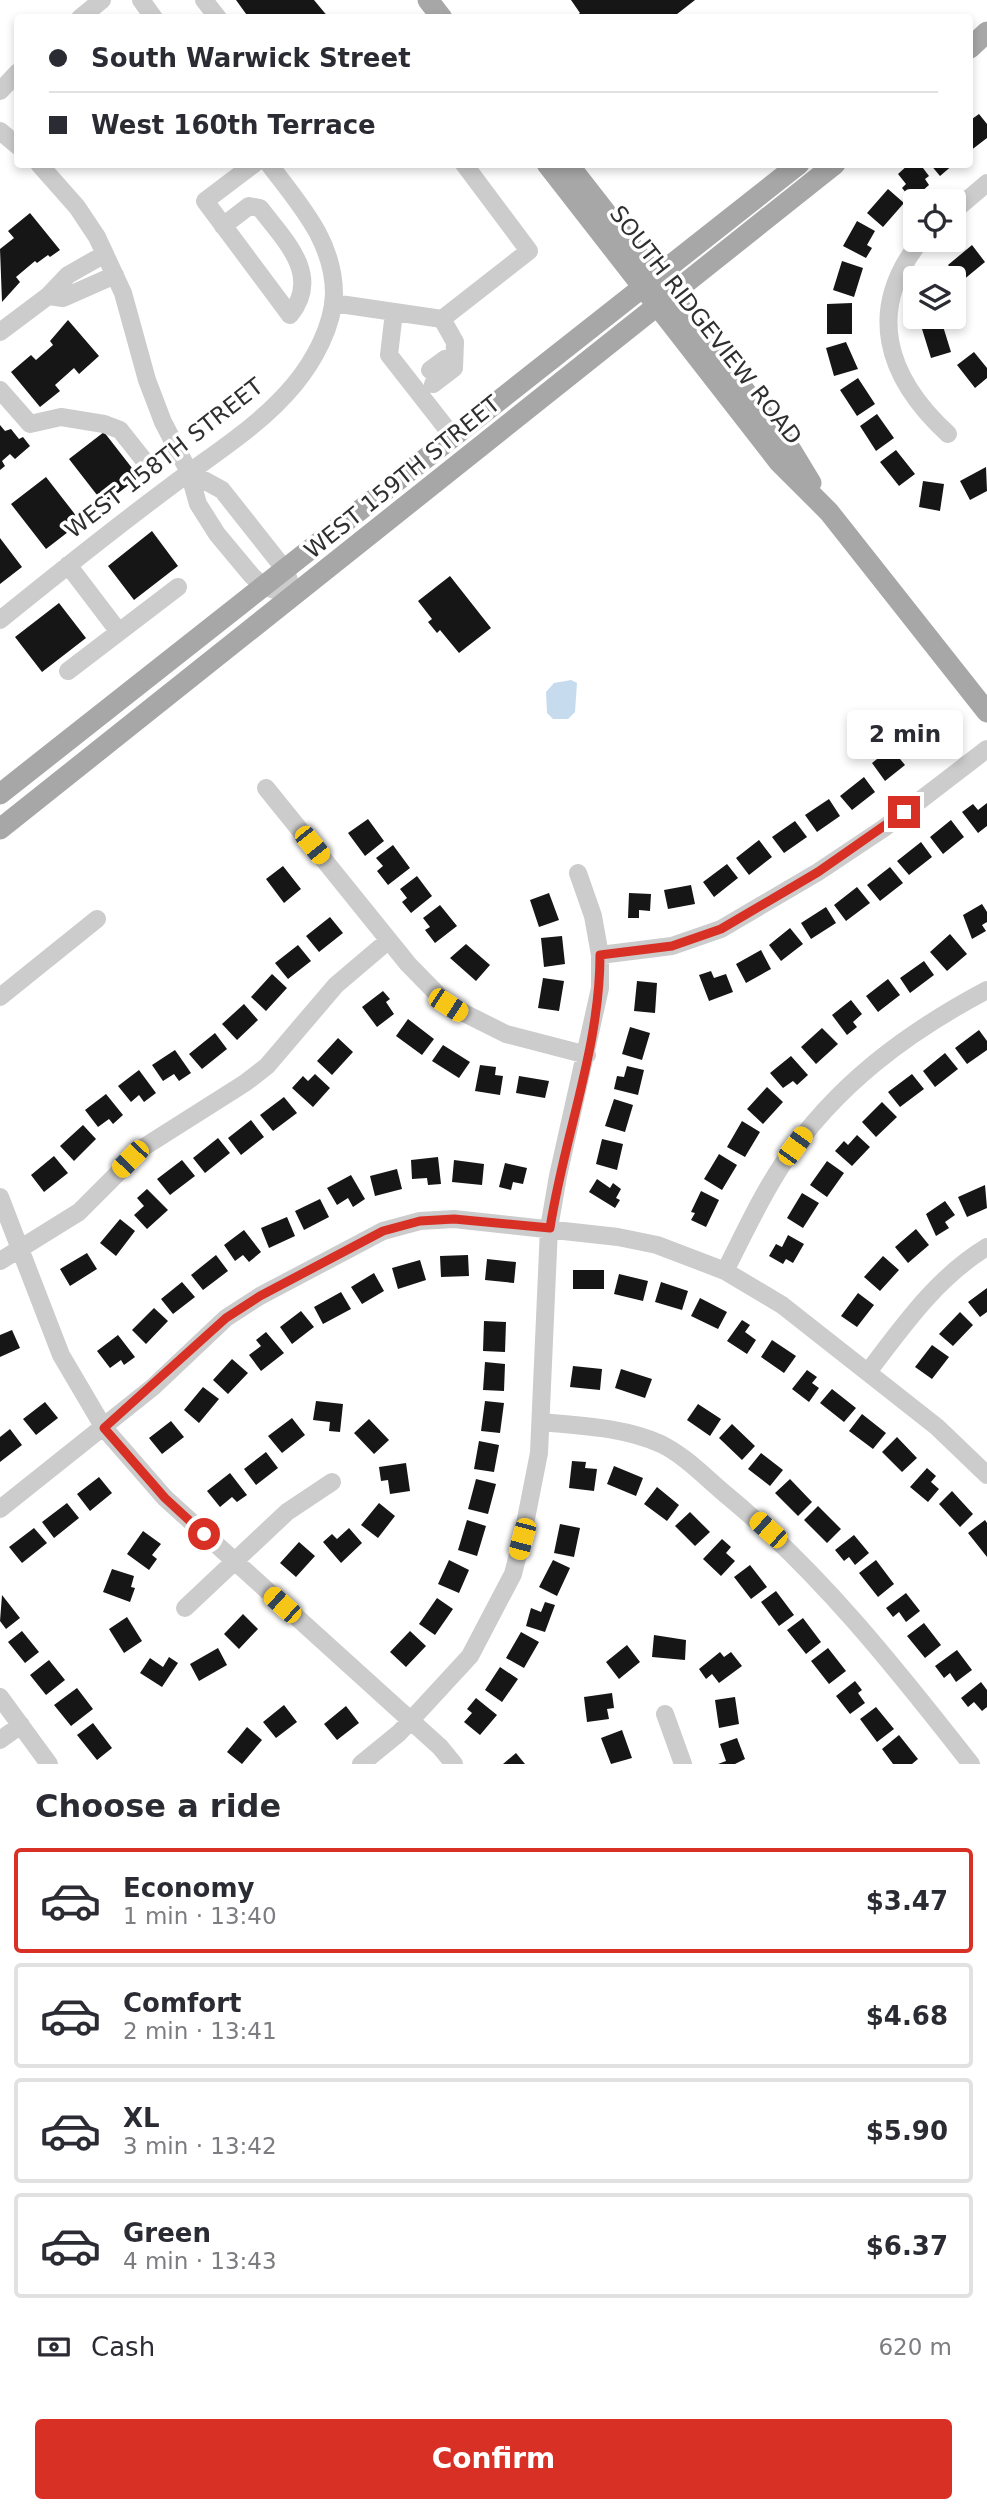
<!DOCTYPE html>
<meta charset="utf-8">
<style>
body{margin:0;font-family:"DejaVu Sans",sans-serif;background:#f7f7f7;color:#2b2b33;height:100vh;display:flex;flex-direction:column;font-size:26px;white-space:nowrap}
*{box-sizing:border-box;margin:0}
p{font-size:23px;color:#7c7c81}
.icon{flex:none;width:38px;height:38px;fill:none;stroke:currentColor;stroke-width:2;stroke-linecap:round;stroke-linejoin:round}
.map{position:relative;height:1764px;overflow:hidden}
.sheet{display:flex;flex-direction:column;background:#fff;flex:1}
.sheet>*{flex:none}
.banner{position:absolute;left:14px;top:14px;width:959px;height:154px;border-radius:7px;box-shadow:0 4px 10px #0003;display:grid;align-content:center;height:154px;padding:0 35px;background:#fff}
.buttons{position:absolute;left:903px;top:189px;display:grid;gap:14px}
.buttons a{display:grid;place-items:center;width:63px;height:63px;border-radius:7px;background:#fff;box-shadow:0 4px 10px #0003;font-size:35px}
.end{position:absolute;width:32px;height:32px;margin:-16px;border:9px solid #d93025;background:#fff;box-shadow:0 0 0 4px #fff}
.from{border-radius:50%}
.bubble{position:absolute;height:49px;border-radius:7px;background:#fff;box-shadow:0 4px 10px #0003;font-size:23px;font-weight:700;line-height:49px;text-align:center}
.car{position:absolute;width:21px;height:42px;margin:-21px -10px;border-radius:9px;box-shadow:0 0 5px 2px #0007;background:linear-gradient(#f5c518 24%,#345 0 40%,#f5c518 0 76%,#345 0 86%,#f5c518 0)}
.banner b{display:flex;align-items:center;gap:24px;height:66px;font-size:26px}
.banner b+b{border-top:2px solid #e1e1e2}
.banner i{width:18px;height:18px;background:#2b2b33}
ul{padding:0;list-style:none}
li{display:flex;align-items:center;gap:21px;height:105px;margin:0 14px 10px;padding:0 21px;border:4px solid #e1e1e2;border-radius:7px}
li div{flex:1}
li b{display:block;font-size:26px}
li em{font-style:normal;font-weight:700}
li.selected{border-color:#d93025}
li>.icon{width:63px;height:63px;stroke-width:1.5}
h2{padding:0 35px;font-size:32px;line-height:84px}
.pay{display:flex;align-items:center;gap:18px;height:77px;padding:0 35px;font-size:26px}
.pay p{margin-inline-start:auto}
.button{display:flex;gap:14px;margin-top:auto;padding:14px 35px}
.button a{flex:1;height:80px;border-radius:7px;background:#d93025;color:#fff;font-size:28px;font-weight:700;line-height:80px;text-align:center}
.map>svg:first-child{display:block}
.water{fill:#c7dbef}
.building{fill:#161616}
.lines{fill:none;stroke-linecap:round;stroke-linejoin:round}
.minor{stroke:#ccc;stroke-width:18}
.major{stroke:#a7a7a7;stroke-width:21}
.route{stroke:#d93025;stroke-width:9}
.labels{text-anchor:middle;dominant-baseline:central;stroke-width:7;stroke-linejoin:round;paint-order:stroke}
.street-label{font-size:23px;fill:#2f2f2f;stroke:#fff}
</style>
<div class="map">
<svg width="987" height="1764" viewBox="0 0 987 1764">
<rect width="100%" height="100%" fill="#fff"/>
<path class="water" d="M571,680l6,3 -2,29 -7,7h-15l-6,-6 -1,-21 8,-9z"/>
<path class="building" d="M236,0h78l15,18h-80z
M571,0h124l-23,18h-98l6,-5z
M979,114l8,10v14l-17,13v-35l2,3z
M909,164h11l9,12 -4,3 4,6 -17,15 -10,-12 4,-4 -8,-10z
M930,164h24l-14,12z
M888,189l16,14 -21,24 -16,-14z
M30,213l30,37 -10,7 -2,-2 -11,8 -2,-2 -19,16 4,5 -18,20 -2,-53 14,-11 -6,-7z
M857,221l18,10 -8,14 5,3 -6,10 -23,-12z
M972,245l13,17 -23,19 -14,-16z
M842,261l21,7 -9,29 -21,-7z
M954,287l8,3 -8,16z
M852,303v31h-25v-30z
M68,320l31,36 -20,18 -5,-6 -19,17 5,6 -20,16 -29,-35 20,-17 5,5 17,-15 -3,-4z
M942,323l9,29 -20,6 -9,-29z
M846,342l12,27 -24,7 -8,-28z
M974,352l13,16v10l-12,10 -18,-23z
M858,378l17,26 -18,12 -17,-26z
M877,414l17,24 -18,13 -16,-25z
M0,425l5,6 6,-2 8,10 4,-2 7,9 -15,13 -5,-5 -8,7 3,5 -5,4z
M104,432l35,45 -35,27 -35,-45z
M896,450l19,24 -16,12 -19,-24z
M986,467l1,24 -17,9 -10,-19z
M46,477l35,45 -35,27 -35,-45z
M923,481l21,3 -4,27 -21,-4z
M152,531l26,35 -44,34 -26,-34z
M0,538l22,29 -22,17z
M450,576l41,52 -32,25 -19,-23 -3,3 -9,-11 4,-3 -14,-18z
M59,603l27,35 -44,34 -27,-35z
M930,718l15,19 -22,17 -15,-19z
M891,748l14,17 -20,16 -13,-18z
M864,777l11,15 -23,18 -12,-14z
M829,799l11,17 -23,16 -12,-17z
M987,803v23l-9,7 -16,-21 11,-8 5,6z
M368,819l16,22 -19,15 -17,-23z
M951,820l13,17 -21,17 -13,-17z
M795,821l12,16 -23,16 -12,-16z
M759,840l13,17 -23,18 -13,-17z
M921,842l11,15 -23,18 -12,-14z
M393,845l17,23 -22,17 -11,-14 6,-5 -7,-8z
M727,864l11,14 -24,19 -11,-15z
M283,866l18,23 -17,14 -18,-24z
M890,867l13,16 -23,18 -13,-16z
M417,876l15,20 -21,17 -9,-11 5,-4 -7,-9z
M691,885l4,19 -27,5 -4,-19z
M857,887l13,16 -24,18 -12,-16z
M549,893l10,27 -20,7 -9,-27z
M629,893l22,1 -1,17 -11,-1v8h-11z
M982,904l5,8v10l-5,3 4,6 -14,8 -9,-24z
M440,905l17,21 -22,17 -10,-13 5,-3 -7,-9z
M826,907l10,16 -25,16 -10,-16z
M330,917l13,16 -24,19 -13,-16z
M790,928l13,16 -22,17 -12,-16z
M950,934l17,20 -20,17 -17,-19z
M562,936l3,28 -21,3 -3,-29z
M466,944l24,21 -14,16 -26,-23z
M298,945l13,16 -23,18 -13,-16z
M761,950l10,19 -25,14 -10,-19z
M924,961l10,14 -24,18 -10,-15z
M711,971l3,7 12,-4 7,18 -24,9 -10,-26z
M272,974l15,14 -21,23 -15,-14z
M543,978l21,3 -5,30 -21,-3z
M888,979l12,16 -22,17 -12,-16z
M637,981l20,2 -2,30 -21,-2z
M383,991l7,8 -4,3 8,12 -17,13 -15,-20z
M851,1000l11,14 -9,8 4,5 -10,8 -15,-20z
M244,1004l14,16 -21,20 -15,-16z
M408,1019l26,20 -12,16 -26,-19z
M630,1027l20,6 -8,27 -20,-6z
M822,1028l16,16 -22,20 -15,-17z
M979,1030l8,11v9l-20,14 -12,-16z
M215,1033l12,16 -25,20 -13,-15z
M338,1038l15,14 -21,23 -15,-14z
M443,1045l27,17 -11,16 -27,-17z
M175,1050l16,23 -12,8 -5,-7 -11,7 -11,-16z
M945,1053l13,16 -23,18 -12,-16z
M791,1056l17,19 -11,10 -4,-4 -10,7 -13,-15z
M480,1065l16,2 -1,8 8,1 -3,19 -25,-4z
M627,1066l17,4 -6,25 -24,-6 3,-13 7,1z
M139,1070l17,23 -12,9 -5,-7 -8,7 -13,-16z
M315,1074l15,14 -17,19 -21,-19 11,-12 5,5z
M912,1074l12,15 -24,18 -12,-15z
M519,1076l30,5 -4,17 -29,-5z
M767,1087l16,15 -20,22 -16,-15z
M106,1094l17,21 -10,9 -4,-5 -11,8 -13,-17z
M284,1097l13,16 -24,18 -13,-16z
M614,1099l19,6 -8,27 -20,-6z
M882,1102l15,15 -21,20 -14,-15z
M251,1120l13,17 -23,18 -13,-17z
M742,1121l18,11 -15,25 -18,-10z
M83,1125l13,14 -22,22 -14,-15z
M857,1135l13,12 -18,19 -17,-15 9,-10 4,4z
M218,1138l12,15 -25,20 -12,-15z
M602,1139l21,5 -6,26 -21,-6z
M719,1154l18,11 -15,25 -18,-11z
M54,1156l14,17 -24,19 -13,-17z
M438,1157l3,27 -13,1 -1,-7 -15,1 -1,-19z
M182,1160l13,16 -25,19 -13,-16z
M454,1160l30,4 -2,21 -30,-3z
M827,1161l17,12 -17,24 -17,-12z
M505,1163l22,5 -4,16 -10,-2 -2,8 -12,-3z
M397,1169l5,20 -27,7 -5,-20z
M351,1175l14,24 -12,8 -5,-9 -11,7 -10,-17z
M597,1179l13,9 3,-5 8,6 -5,9 4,2 -5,8 -26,-16z
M985,1185l2,23 -20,9 -9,-20z
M147,1189l21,21 -21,19 -13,-14 10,-9 -7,-8z
M701,1191l18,9 -13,27 -15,-7 4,-7 -4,-1z
M802,1193l17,10 -16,25 -16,-10z
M320,1199l9,18 -25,13 -9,-19z
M945,1201l10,14 -10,7 4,6 -13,8 -10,-22z
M287,1217l8,19 -26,12 -8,-20z
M120,1219l15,12 -19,25 -16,-13z
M916,1229l13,16 -21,18 -13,-16z
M244,1230l17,22 -12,10 -6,-7 -8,6 -11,-16z
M788,1235l16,9 -11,19 -7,-4 -3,5 -14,-8 7,-12 6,3z
M87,1253l10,16 -27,17 -10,-17z
M216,1255l12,16 -25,19 -12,-15z
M468,1255l1,21 -28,1 -1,-21z
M883,1256l16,14 -19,21 -16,-14z
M487,1259l29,3 -2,21 -29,-3z
M420,1260l6,20 -28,9 -6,-21z
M573,1270h31v19h-31z
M374,1273l10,18 -22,13 -11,-17z
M619,1274l29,7 -5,20 -29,-7z
M182,1282l13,15 -22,17 -12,-15z
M661,1282l27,9 -6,19 -27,-8z
M987,1288v24l-7,5 -12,-15z
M341,1292l10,17 -28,15 -9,-17z
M858,1293l16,12 -17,22 -16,-11z
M700,1298l27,14 -9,17 -27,-13z
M154,1308l14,13 -22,23 -14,-14z
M301,1311l13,16 -22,17 -12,-17z
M960,1312l13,13 -20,21 -14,-12z
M742,1320l8,5 -5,7 11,8 -9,14 -20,-13z
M484,1321l22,1 -1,30 -22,-1z
M12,1330l8,18 -20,9v-22z
M266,1332l18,21 -23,18 -12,-16 12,-9 -5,-6z
M118,1335l17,22 -11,8 -3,-5 -11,8 -13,-17z
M772,1340l24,16 -12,17 -23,-16z
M932,1345l17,12 -17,22 -17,-12z
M232,1359l16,14 -20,21 -15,-14z
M485,1362l20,2 -1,27 -21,-1z
M573,1366l29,3 -2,21 -30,-3z
M621,1369l31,10 -7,19 -30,-10z
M807,1370l10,7 -5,6 7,5 -10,14 -17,-13z
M203,1387l16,12 -20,24 -15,-13z
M832,1389l24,19 -12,14 -24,-19z
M316,1401l27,3 -3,28 -11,-1 1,-9 -17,-2z
M485,1401l19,2 -4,30 -19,-2z
M45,1402l13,16 -22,17 -13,-16z
M698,1404l23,15 -11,17 -23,-16z
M862,1414l24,19 -13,16 -24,-18z
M292,1418l13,17 -23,18 -14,-17z
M369,1419l20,21 -15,14 -20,-21z
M171,1421l13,16 -22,17 -13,-16z
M732,1424l23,22 -13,14 -23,-22z
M10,1429l12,16 -22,17v-25z
M897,1437l20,21 -15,14 -20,-20z
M479,1441l20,4 -5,27 -20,-3z
M266,1452l12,16 -22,17 -12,-16z
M761,1453l22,17 -13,16 -22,-17z
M572,1461l14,1 -1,6 12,1 -3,22 -25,-3z
M406,1463l4,28 -20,3 -2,-14 -7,1 -2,-14z
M614,1466l29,12 -7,18 -29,-12z
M927,1468l9,8 -5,6 8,7 -11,13 -18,-15z
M230,1473l17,22 -10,7 -5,-5 -12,10 -13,-16z
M99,1477l13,16 -22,18 -13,-17z
M476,1479l20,5 -8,30 -20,-5z
M790,1479l22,23 -14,14 -23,-23z
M657,1487l22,18 -12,16 -23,-17z
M952,1491l21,23 -13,13 -21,-23z
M67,1503l12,15 -25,20 -12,-16z
M379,1503l16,13 -17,22 -17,-13z
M818,1506l23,23 -14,14 -23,-23z
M690,1512l20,20 -15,14 -20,-20z
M467,1520l19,6 -9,30 -19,-6z
M985,1520l2,3v34l-19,-24z
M560,1524l20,4 -6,29 -20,-4z
M34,1528l13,15 -25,20 -13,-16z
M349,1528l13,15 -21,20 -18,-21 9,-8 5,5z
M143,1531l18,13 -9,11 5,4 -8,11 -22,-16z
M854,1535l15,18 -14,12 -6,-8 -5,4 -9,-11z
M722,1539l9,8 -5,6 9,8 -14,15 -18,-17z
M299,1542l16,14 -19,21 -16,-14z
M449,1560l20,10 -10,23 -21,-9z
M553,1560l17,8 -13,28 -18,-9z
M876,1560l18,24 -16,13 -19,-24z
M750,1565l17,22 -16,12 -17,-22z
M112,1569l22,7 -3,11 4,1 -5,14 -27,-10z
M776,1591l18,24 -15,11 -18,-24z
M906,1593l14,18 -14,11 -7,-10 -6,5 -7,-9z
M2,1595l18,23 -14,11 -6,-8z
M437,1598l16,11 -18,26 -16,-11z
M545,1602l10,3 -10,27 -19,-6 5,-18 10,4z
M243,1614l15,15 -19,20 -15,-15z
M127,1617l15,24 -18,12 -15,-24z
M803,1618l18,24 -15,12 -19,-24z
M924,1623l17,22 -16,13 -18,-22z
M22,1631l17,21 -14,11 -17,-21z
M410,1631l16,15 -20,21 -16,-15z
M521,1632l18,10 -15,26 -18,-10z
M654,1635l32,5 -1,20 -33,-3z
M627,1645l13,17 -21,17 -13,-17z
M218,1648l9,17 -28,16 -9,-17z
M828,1648l18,23 -17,13 -18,-23z
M957,1650l15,20 -16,12 -6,-9 -6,5 -9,-12z
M720,1652l4,5 7,-5 11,14 -23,17 -7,-9 -6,5 -7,-10z
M169,1657l9,6 -16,24 -22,-14 10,-15 13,9z
M49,1660l16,20 -19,15 -16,-20z
M500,1667l18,12 -16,23 -17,-12z
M855,1681l7,9 -4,3 7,10 -15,11 -14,-18z
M981,1682l6,8v17l-5,4 -8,-9 -6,5 -7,-9z
M77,1688l16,21 -22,17 -17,-21z
M612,1693l2,15 -7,1 2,10 -22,3 -3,-25z
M735,1697l4,27 -20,4 -4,-28z
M476,1698l21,17 -17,20 -16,-13 8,-9 -5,-4z
M284,1705l13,17 -21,16 -13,-16z
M346,1706l13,17 -22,17 -13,-16z
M876,1707l18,22 -17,13 -17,-23z
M93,1723l19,25 -15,12 -20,-25z
M247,1727l15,13 -20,24 -15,-12z
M622,1730l10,28 -21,6 -10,-26z
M899,1735l19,24 -6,5h-19l-11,-15z
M737,1738l8,21 -10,5h-17l8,-3 -6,-17z
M516,1753l9,11h-22z"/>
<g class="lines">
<path class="minor" d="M141,0l13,18
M204,0l14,18
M80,18l22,-18
M0,91l18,-19
M0,131l18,15
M39,164l38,43 20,30 26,56 24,87 16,42 26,50 9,32 19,30 35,42 13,11 29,9
M954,211l33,-28
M223,226l26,-20 11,2c25,33 62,67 30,107l-85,-114 49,-37
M921,240c-56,70 -35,137 27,194
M48,296l15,2 52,-23
M333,303l109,16 87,-68 -65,-87
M394,312l-5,43 65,83
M0,332l48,-36 20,-21 37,-21
M430,370l15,-11 8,-1
M433,384l21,-16 1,-26 -13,-23
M0,390l30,34 31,-7 43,7 16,6 23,29
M189,472l33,18 64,81 8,25
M68,565l51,67
M0,620c57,-46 113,-91 171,-134 42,-32 89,-60 123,-101 20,-24 39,-59 40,-91 0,-53 -35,-90 -65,-130
M68,671l110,-84
M266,788l142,176 40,41 58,29 81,21
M600,955l72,-9 49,-17 97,-57 66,-44 103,-79
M0,997l97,-78
M0,1197l61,158 43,73 61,70 275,249 14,17
M0,1261l79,-49 65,-65 101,-64 22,-17 69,-81 53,-45
M725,1271c19,-37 36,-75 59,-109 52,-77 122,-129 203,-172
M868,1372c35,-46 68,-94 119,-125
M541,1422c40,4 82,5 120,22 23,11 44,33 63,49 95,78 171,174 247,271
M0,1509l153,-122 73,-69 34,-22 123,-65 37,-10 34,-2 164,18 39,8 68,26 57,34 155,122 50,48
M185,1608l102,-96 45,-30
M0,1697l49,67
M665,1714l18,50
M0,1740l21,-15
M361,1764l38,-31 71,-77 43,-82 9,-35 17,-86 10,-225 9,-52 42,-188v-33l-7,-39 -15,-43"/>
<path class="major" d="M428,0l14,18
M970,48l17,-16
M547,164l232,298 50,50 158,200
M568,164l223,286 20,33
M0,794l799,-630
M0,829l835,-665"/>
</g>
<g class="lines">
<path class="route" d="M204,1534l-39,-36 -61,-70 122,-110 34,-22 123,-65 37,-10 34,-2 96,9c14,-91 50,-181 50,-273l72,-9 49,-17 97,-57 86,-60"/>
</g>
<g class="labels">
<g class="street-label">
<text transform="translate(706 325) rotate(52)">SOUTH RIDGEVIEW ROAD</text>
<text transform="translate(164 458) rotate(-38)">WEST 158TH STREET</text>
<text transform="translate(402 477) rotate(-39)">WEST 159TH STREET</text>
</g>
</g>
</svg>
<div class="buttons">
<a><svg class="icon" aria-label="locate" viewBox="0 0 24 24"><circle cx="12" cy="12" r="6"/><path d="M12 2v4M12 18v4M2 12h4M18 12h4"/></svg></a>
<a><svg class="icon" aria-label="layers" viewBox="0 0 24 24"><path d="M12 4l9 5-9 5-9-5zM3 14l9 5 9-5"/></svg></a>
</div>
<i class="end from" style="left:204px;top:1534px"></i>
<i class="end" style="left:904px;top:812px"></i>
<div class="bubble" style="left:847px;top:710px;width:116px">2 min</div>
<i class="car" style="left:312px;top:845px;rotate:141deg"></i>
<i class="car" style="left:448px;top:1005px;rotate:123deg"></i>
<i class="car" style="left:795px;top:1146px;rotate:36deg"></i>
<i class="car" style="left:130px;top:1159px;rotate:224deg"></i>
<i class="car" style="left:768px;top:1530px;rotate:312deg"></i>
<i class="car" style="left:522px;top:1539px;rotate:195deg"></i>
<i class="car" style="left:282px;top:1605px;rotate:312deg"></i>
<div class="banner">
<b><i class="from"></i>South Warwick Street</b>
<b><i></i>West 160th Terrace</b>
</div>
</div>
<section class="sheet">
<h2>Choose a ride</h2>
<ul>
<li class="selected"><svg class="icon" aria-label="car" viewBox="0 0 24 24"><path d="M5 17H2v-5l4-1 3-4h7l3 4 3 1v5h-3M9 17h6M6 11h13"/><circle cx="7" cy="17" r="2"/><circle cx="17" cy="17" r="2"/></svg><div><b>Economy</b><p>1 min · 13:40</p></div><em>$3.47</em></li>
<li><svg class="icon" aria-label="car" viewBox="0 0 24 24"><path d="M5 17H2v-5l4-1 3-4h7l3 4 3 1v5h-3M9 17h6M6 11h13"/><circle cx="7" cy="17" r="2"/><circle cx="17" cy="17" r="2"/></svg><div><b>Comfort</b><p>2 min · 13:41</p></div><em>$4.68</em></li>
<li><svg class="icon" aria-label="car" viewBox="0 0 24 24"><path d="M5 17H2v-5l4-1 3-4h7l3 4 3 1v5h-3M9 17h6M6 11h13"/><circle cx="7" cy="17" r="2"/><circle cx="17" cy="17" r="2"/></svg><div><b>XL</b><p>3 min · 13:42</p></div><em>$5.90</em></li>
<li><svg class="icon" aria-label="car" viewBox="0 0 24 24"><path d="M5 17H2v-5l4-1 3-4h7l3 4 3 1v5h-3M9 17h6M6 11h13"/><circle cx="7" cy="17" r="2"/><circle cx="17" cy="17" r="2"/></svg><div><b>Green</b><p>4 min · 13:43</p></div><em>$6.37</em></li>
</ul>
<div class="pay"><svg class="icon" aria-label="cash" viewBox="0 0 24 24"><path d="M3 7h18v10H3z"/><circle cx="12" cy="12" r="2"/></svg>Cash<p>620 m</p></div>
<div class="button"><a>Confirm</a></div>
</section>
